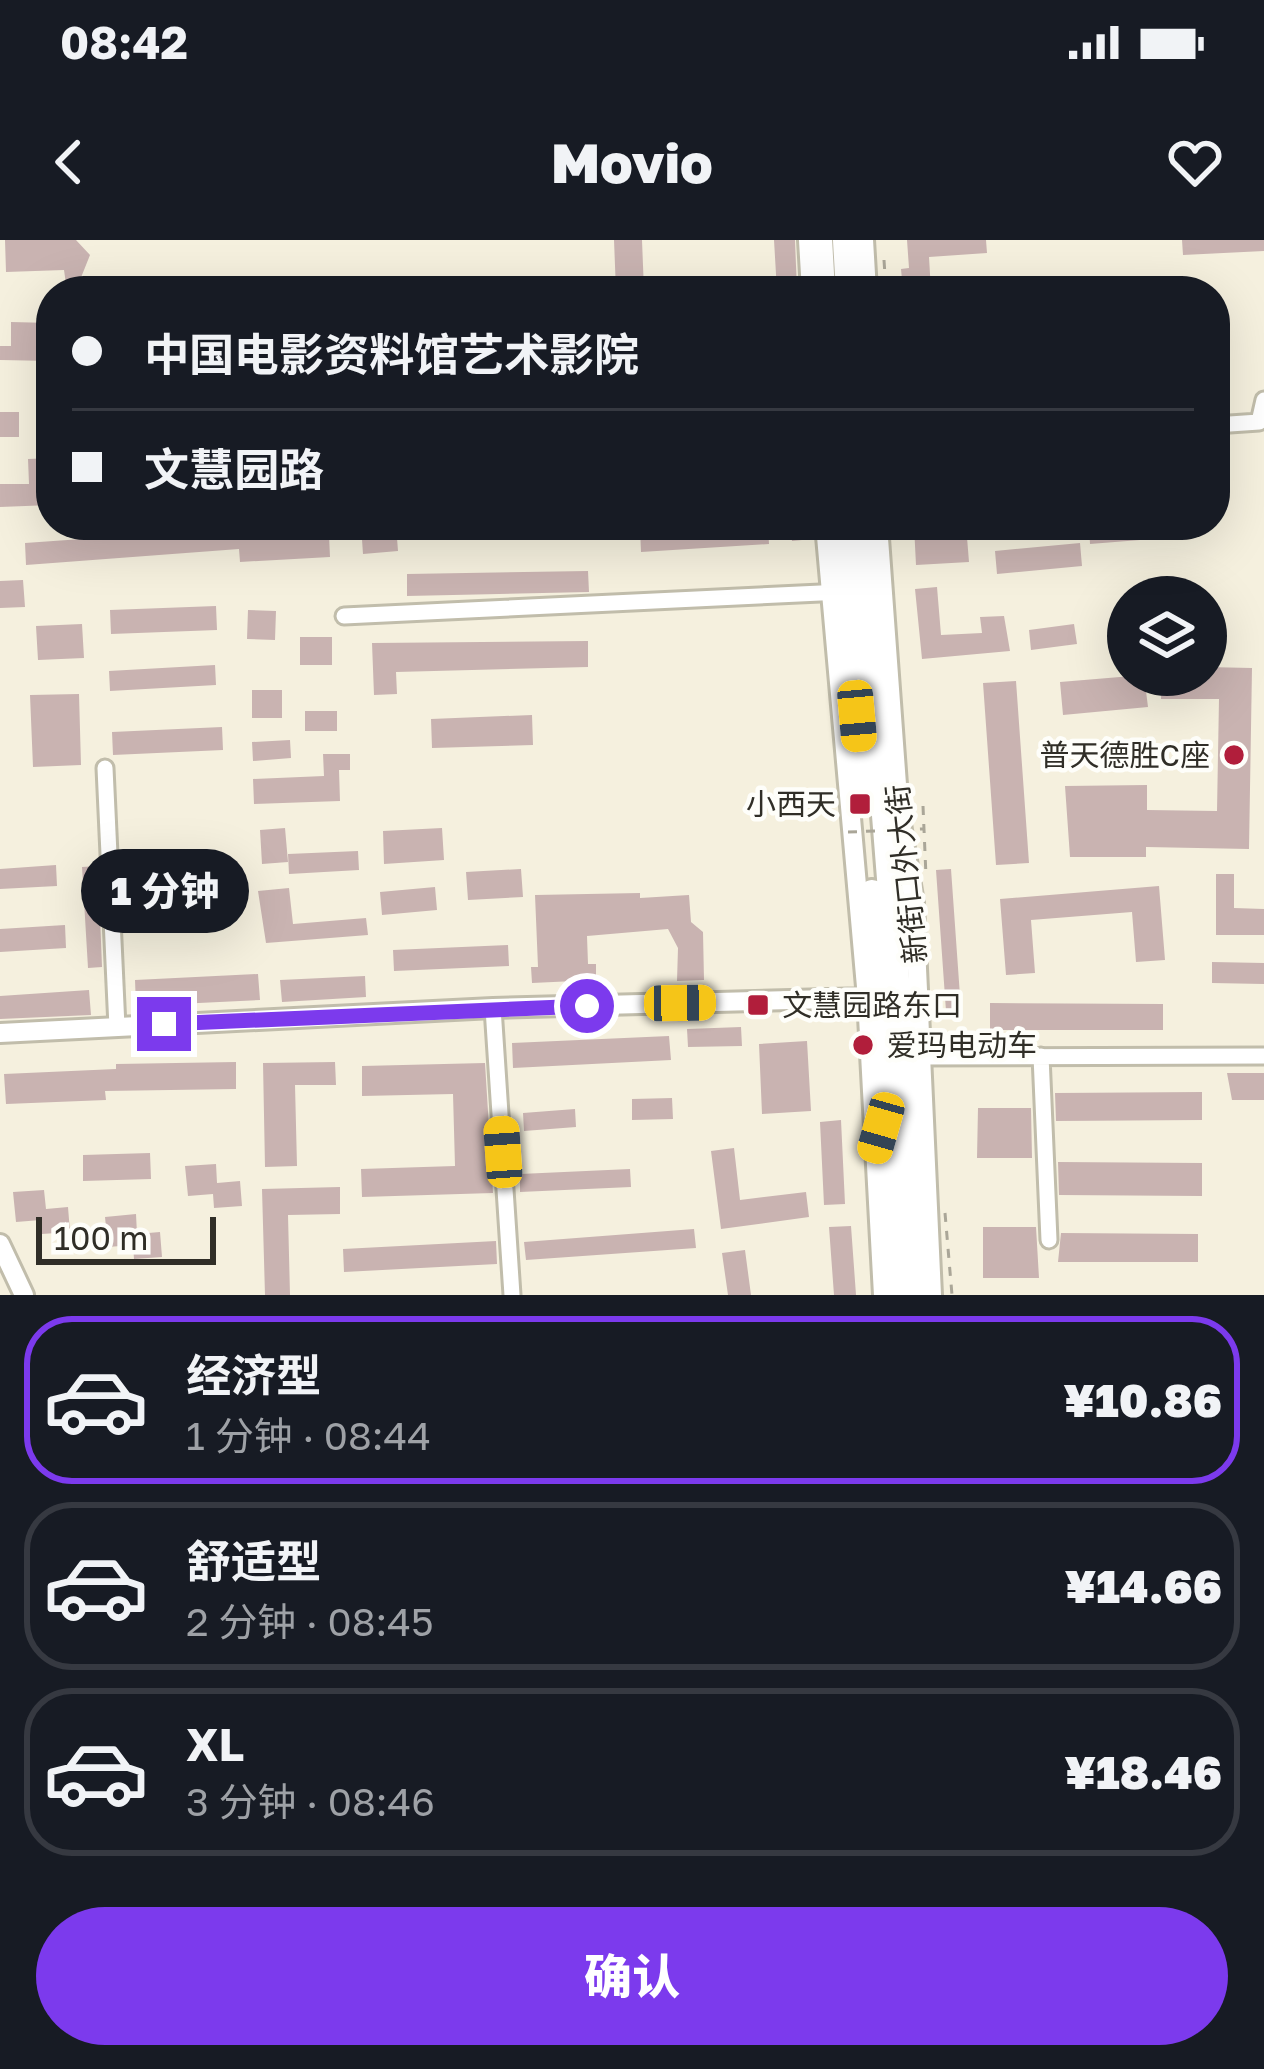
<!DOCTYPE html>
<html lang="zh">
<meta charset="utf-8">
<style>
body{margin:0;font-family:"Golos Text","Noto Sans SC",sans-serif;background:#20242c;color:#f1f3f6;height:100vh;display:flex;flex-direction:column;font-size:45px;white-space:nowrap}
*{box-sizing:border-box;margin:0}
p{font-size:39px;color:#9ea1a6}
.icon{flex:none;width:66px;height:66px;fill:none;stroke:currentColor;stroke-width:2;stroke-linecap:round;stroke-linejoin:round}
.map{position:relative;height:1055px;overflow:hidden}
.sheet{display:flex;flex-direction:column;background:#171b24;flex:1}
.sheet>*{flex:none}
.banner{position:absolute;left:36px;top:36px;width:1194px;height:264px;border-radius:48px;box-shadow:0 12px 48px #0002;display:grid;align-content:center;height:264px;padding:0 36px;background:#171b24}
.buttons{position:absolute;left:1107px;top:336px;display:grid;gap:24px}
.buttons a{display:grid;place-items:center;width:120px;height:120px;border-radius:50%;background:#171b24;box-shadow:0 12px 48px #0002;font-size:60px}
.scale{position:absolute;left:36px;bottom:30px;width:180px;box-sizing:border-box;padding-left:12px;border:6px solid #302e27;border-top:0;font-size:33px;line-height:42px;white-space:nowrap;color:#302e27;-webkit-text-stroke:9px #fefefa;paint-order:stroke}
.end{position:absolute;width:54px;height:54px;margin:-27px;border:15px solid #7c3aed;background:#fff;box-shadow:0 0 0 6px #fff}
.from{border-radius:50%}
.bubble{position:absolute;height:84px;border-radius:42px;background:#171b24;box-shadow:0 12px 48px #0002;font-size:39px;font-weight:800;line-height:84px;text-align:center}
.car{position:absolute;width:36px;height:72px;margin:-36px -18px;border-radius:15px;box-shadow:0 0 9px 3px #0007;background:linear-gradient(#f5c518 24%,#345 0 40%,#f5c518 0 76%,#345 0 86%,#f5c518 0)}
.banner b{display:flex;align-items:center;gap:42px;height:114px;font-size:45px}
.banner b+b{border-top:3px solid #363941}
.banner i{width:30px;height:30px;background:#f1f3f6}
ul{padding:21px 0 0;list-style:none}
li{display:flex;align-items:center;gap:36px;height:168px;margin:0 24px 18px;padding:0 12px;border:6px solid #363941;border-radius:48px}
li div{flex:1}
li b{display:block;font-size:45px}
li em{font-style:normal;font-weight:800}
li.current{border-color:#7c3aed}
li>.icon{width:108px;height:108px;stroke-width:1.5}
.button{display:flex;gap:24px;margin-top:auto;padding:24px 36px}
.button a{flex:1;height:138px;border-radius:72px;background:#7c3aed;color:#fff;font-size:48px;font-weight:800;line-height:138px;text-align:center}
.status{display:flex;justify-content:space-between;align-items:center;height:84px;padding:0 60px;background:#171b24;direction:ltr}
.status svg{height:33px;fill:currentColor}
header{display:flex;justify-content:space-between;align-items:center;height:156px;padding:0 36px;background:#171b24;font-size:54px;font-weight:800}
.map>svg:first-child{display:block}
.building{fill:#c9b3b1}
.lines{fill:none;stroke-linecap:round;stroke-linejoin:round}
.minor-casing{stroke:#c1bdab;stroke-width:21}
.tertiary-casing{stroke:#c1bdab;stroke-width:24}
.primary-casing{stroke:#c1bdab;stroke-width:30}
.path{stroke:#aaa698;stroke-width:3;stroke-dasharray:9 9;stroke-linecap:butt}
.minor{stroke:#fff;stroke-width:15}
.tertiary{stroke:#fff;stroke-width:18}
.primary{stroke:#fff;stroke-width:24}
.path-bridge{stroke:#aaa698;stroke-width:3;stroke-dasharray:9 9;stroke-linecap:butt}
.route{stroke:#7c3aed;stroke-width:15}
.poi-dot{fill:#b11e3b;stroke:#fefefa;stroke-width:4.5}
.labels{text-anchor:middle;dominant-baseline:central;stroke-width:9;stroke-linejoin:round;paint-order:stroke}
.poi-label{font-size:30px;fill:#302e27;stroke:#fefefa;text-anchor:end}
.street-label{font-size:30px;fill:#302e27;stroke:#fefefa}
</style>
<div class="status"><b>08:42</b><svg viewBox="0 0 49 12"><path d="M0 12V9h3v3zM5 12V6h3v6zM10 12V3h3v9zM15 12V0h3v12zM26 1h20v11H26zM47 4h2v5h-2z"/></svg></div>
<header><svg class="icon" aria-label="back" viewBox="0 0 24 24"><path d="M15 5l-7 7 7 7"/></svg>Movio<svg class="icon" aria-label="heart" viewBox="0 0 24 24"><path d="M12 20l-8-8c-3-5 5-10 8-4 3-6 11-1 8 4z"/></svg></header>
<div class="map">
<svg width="1264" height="1055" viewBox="0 0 1264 1055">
<rect width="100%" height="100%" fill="#f5f0de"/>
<path class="building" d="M5,0h71l14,15 -10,25 36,-3 1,14h-50l-3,-21 -58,2z
M614,0h28l2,51h-28z
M774,0h21l2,51h-20z
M907,0h79l1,13 -58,4 2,34h-28l-2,-22 8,-1z
M1182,0h82v11l-81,4z
M11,82l40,1v38l-51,-1v-14h11z
M0,172h19v25h-19z
M51,218v47l-51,2v-23h29l-1,-25z
M361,285h35l2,26 -35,3z
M685,285h83l1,19 -128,8 -1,-24z
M790,285h21l1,14 -20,2z
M966,285l3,37 -53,3 -2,-39z
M1100,285h64l1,13 -75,6 -1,-18z
M224,289v11l105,-5 1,22 -90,5 -1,-13 -213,16 -1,-22z
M1080,303l2,23 -85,8 -2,-23z
M588,331l1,21 -182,4v-22z
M23,340l2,27 -25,1v-27z
M937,347l4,48 41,-2 -2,-16 24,-1 6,35 -88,8 -7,-70z
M216,366l1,24 -106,4 -1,-24z
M248,370l28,1 -1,29 -28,-1z
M82,384l2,34 -46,2 -2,-34z
M1074,384l3,20 -46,6 -2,-20z
M300,397h32v28h-32z
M588,401v26l-192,5 1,22 -23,1 -2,-52z
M215,425l1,20 -106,6 -1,-20z
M1206,427l46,1 -3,181 -103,-2v10h-76l-5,-71 82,-1v25l70,1 2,-112h-58l1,-24h44z
M1144,435l4,32 -85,8 -3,-33z
M1016,441l13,182 -33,2 -13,-182z
M252,450h30v28h-30z
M79,454l2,71 -48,2 -3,-72z
M305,471h32v20h-32z
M532,475l1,30 -101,3 -1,-29z
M222,487l1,23 -110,5 -1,-23z
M290,500l1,18 -38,3 -1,-19z
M323,514h27v16h-11l1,31 -86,3 -1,-25 71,-3z
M285,588l3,34 -26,2 -2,-34z
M442,588l2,32 -60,4 -1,-33z
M358,611l1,19 -70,4 -1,-20z
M56,625l1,21 -57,3v-20z
M98,626l4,101 -14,1 -6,-101z
M521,629l2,28 -55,3 -2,-28z
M951,629l10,141 -15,1 -10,-141z
M1216,634h18v34l30,1v26h-48z
M1159,646l6,74 -29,2 -4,-50 -101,8 4,53 -29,2 -6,-76z
M435,647l2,23 -55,5 -2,-23z
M289,648l4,36 73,-6 2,17 -102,8 -8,-52z
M640,653v5l49,-3 2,27 12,10 1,48 -27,1 1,-33 -10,-19 -81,7 1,28h8v16l-64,3 -1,-16h7l-3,-72z
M65,685l1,23 -66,4v-23z
M508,705l1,21 -115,5 -1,-21z
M1212,722l52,1v21l-52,-1z
M258,734l2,26 -124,6 -1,-26z
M365,736l1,21 -84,5 -2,-22z
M89,750l2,25 -91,4v-23z
M990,763l173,1v26h-173z
M741,787l1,19 -54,1 -1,-18z
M669,796l2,24 -158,8 -1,-25z
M807,801l4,70 -49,3 -3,-70z
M236,822v27l-131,2 1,9 -100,4 -2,-30 112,-5v-5z
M335,822l1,23h-41l2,81 -32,1 -2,-104z
M485,823l8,130 -131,4 -1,-28 94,-3 -2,-72 -91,2v-30z
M1227,833h37v27h-32z
M1202,852v28l-146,1 -1,-28z
M672,858l1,21 -41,1v-21z
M978,868h53l1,50h-55z
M575,869l1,18 -52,4 -1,-18z
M841,880l4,84 -21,1 -4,-83z
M734,908l6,52 66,-8 3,25 -88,12 -10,-78z
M150,913l1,26 -68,2v-26z
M1058,922l144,1v33l-143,-1z
M216,924l1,19 23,-2 2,25 -28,2 -1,-14 -25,2 -3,-30z
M630,929l1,18 -111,5v-18z
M340,947v27l-52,1 2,80h-25l-3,-106z
M44,950l2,19 22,-2 2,25 -28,2 -1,-14 -25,2 -3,-30z
M136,974l1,20 23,-2 2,25 -28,2 -1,-14 -25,2 -3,-30z
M851,986l5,69h-22l-5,-68z
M983,987h53l3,51h-56z
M694,989l2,19 -170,12 -2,-18z
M1061,993l137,1v28h-140z
M496,1001l1,23 -153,8 -1,-23z
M745,1010l6,45h-23l-6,-42z"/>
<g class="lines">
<g class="minor-casing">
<path id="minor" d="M1215,185l44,-3 5,-22
M344,376l498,-24
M105,528l12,259
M493,768l19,287
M1041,816l8,184
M913,817l351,-1"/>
</g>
<g class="tertiary-casing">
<path id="tertiary" d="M808,0l3,51
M864,0l3,51
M825,285l42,473 16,297
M878,285l21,287 15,91 18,392
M0,793l493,-25 374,-10
M0,1004l24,51"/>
</g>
<g class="primary-casing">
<path id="primary" d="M820,0l3,51
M845,0l3,51
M839,285l25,266
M861,285l61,770
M872,652l27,403"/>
</g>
<path class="path" d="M884,20l2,31
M923,566l3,70
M945,973l7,82"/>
<use href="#minor" class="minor"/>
<use href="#tertiary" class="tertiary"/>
<use href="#primary" class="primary"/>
<path class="path-bridge" d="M848,592l75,-3"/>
</g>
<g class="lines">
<path class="route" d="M164,784l423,-18"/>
</g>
<g class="poi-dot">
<circle cx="1234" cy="515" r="12"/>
<rect x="848" y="552" width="24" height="24" rx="6"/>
<rect x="746" y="753" width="24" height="24" rx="6"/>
<circle cx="863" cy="805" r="12"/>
</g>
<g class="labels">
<g class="poi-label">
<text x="1210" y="515">普天德胜C座</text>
<text x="836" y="564">小西天</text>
<text x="782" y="765" text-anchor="start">文慧园路东口</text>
<text x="887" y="805" text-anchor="start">爱玛电动车</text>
</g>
<g class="street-label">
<text transform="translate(906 634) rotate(-96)">新街口外大街</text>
</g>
</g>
</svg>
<div class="buttons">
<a><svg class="icon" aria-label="layers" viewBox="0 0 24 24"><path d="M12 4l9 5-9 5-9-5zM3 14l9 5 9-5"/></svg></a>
</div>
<div class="scale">100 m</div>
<i class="end from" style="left:587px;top:766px"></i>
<i class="end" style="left:164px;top:784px"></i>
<div class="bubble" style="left:81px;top:609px;width:168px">1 分钟</div>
<i class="car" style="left:857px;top:476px;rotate:175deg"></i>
<i class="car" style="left:680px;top:763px;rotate:89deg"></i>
<i class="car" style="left:881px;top:888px;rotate:196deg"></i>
<i class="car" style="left:503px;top:912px;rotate:356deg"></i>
<div class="banner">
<b><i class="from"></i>中国电影资料馆艺术影院</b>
<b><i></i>文慧园路</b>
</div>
</div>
<section class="sheet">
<ul>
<li class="current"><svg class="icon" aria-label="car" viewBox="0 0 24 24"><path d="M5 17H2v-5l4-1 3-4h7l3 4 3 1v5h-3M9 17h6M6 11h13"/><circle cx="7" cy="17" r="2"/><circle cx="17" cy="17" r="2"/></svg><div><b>经济型</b><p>1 分钟 · 08:44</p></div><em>¥10.86</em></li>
<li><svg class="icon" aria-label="car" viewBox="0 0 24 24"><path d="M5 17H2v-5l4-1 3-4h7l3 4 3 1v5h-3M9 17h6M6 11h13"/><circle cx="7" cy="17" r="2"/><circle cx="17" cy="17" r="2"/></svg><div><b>舒适型</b><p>2 分钟 · 08:45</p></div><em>¥14.66</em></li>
<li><svg class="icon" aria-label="car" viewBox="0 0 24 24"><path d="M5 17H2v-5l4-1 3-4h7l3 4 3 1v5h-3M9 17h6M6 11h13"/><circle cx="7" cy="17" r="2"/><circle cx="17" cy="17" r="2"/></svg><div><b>XL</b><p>3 分钟 · 08:46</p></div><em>¥18.46</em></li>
</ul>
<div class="button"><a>确认</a></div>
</section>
